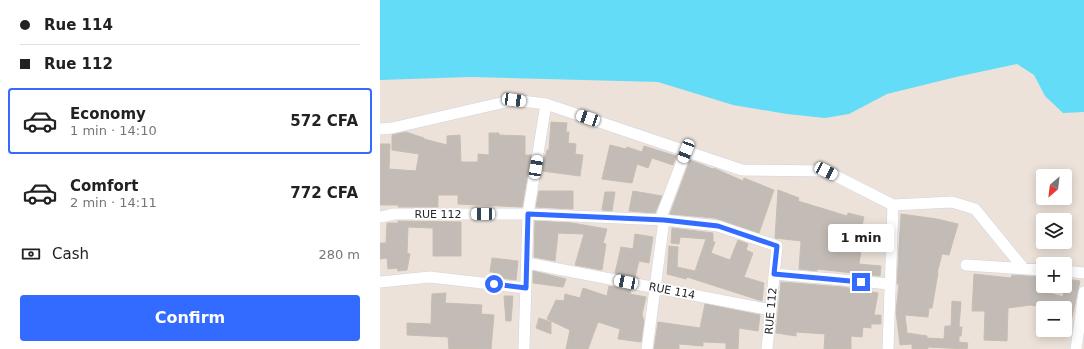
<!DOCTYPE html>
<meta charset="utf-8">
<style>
body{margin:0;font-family:"DejaVu Sans",sans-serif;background:#f6f6f6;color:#222;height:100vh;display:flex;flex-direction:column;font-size:15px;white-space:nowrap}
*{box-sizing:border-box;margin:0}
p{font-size:13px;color:#767676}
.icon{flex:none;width:22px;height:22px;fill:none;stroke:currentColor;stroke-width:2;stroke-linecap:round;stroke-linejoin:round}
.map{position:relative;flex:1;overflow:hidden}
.side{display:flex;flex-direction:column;background:#fff;width:380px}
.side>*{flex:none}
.guide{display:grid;align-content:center;height:88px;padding:0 20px;background:#fff}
.needle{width:26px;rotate:208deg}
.controls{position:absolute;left:656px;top:169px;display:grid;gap:8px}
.controls a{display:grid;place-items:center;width:36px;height:36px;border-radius:4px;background:#fff;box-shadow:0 2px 10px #0003;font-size:20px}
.end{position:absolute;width:18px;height:18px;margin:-9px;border:5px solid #336aff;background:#fff;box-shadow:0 0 0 2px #fff}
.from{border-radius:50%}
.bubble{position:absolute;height:28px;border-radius:4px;background:#fff;box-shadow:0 2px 10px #0003;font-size:13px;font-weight:700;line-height:28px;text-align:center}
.car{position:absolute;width:12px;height:24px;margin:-12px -6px;border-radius:5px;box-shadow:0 0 3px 1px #0007;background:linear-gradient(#fff 24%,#345 0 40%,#fff 0 76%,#345 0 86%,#fff 0)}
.guide b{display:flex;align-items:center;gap:14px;height:38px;font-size:15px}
.guide b+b{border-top:1px solid #e0e0e0}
.guide i{width:10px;height:10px;background:#222}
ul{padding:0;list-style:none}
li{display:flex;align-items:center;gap:12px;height:66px;margin:0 8px 6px;padding:0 12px;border:2px solid transparent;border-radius:4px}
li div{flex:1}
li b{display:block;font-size:15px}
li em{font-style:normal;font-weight:700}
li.selected{border-color:#336aff}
li>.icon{width:36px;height:36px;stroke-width:1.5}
.pay{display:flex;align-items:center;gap:10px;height:44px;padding:0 20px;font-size:15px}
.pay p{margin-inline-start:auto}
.primary-button{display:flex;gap:8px;margin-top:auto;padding:8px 20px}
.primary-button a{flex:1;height:46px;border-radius:4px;background:#336aff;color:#fff;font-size:16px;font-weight:700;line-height:46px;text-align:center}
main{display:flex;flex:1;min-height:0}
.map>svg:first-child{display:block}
.water{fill:#63dcf7}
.building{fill:#c3bcb6;stroke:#c7beb2}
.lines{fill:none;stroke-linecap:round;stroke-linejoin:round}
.minor-casing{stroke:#ced4e3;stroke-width:12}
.minor{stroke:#fff;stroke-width:11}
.route{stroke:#336aff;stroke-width:5}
.labels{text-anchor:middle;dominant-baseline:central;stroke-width:3.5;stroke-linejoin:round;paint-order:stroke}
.street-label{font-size:11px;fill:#282828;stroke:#fff}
</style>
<main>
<section class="side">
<div class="guide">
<b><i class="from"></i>Rue 114</b>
<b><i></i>Rue 112</b>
</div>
<ul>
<li class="selected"><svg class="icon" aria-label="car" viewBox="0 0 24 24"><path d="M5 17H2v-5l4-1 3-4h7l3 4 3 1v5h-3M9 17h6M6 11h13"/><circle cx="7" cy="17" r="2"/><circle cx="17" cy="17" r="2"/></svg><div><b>Economy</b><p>1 min · 14:10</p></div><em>572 CFA</em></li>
<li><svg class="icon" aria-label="car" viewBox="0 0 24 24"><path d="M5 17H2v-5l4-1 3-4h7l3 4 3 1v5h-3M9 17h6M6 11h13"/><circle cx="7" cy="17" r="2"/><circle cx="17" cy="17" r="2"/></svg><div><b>Comfort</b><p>2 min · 14:11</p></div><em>772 CFA</em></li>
</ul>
<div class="pay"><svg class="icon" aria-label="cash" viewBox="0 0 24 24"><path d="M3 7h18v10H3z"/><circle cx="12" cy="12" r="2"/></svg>Cash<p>280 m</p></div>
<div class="primary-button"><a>Confirm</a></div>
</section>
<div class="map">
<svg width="704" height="349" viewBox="0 0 704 349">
<rect width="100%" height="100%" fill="#ece2d9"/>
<path class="water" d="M0,0h704v112l-21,1 -18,-17 -11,-21 -17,-11 -61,13 -69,17 -38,20 -24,4 -38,-4 -54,-9 -75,-23 -188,-5 -90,3z"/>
<path class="building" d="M171,122l16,1 -1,9h3l-1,11 8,1 -1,10 8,1 -3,21 -38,-5 3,-16h1l1,-5h2z
M26,132l18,6v1l23,6v-9l13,-1 1,27h17v-8l11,1v-22h10v2l26,1v19h6l-9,52 -64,-3v-9h-20v12h-40l1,-2h-19v-61h10l-1,25 27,2 3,-17 -27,-4v-15z
M230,145l16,4 1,-2 15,5 2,-6 32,10 -3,9 -21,-7 -4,10 -11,-4 -5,19 -30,-4z
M310,160l23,9 1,-1 2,1 27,12 1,-3 30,12 -15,43 -44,-15 -45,-4z
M398,190l21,8 -1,3 49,15 1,-3 16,4 -3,12 3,1 -5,34 22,2 -1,10 -63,-7v2l-18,-2 2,-28 -26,-3z
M159,191h34v18l-37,-2z
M253,191l29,5 -7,17 -26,-2z
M225,192h10l-3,19 -10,-1z
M521,214l36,5 21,5 -9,31 -7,-1 -5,19h1l-6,35h-3l-1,9 -23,-2 2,18 20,3v2l17,1 1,-13h6l1,-25 9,1 -2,25h3l-1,9h-2v6l9,1 -1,6 -40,-2 1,2h-16v-5l-12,1 -4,-33 3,-28h-2z
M18,221l63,1v34h-28v-28l-25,-1 -1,26 3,1 -3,16 -9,1 -1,-3 -9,1 -1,-11 -7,1v-16h6l1,-20h11z
M155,221l37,2 35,6 -4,14 3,1 -4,26 -27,-5 9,-31 -26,-1 -3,28 -21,-4z
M292,228l41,5v9h2l-4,11 19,7 8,-20 10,4 -2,6 7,3 -9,24 20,6 -2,18 -75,-24 -1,2 -19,-5 2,-28 9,1 -1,20 18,4 11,-32 -26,-2 -1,7 -8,-1z
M255,234l18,3 -4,26 -10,-2 -4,16 -20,-4 6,-26 12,2z
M112,258l26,3 -2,19 -23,-3v-5h-3z
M153,271l33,8 -3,8 -30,-4z
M594,274l37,4 1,-3 31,2v14l20,6 2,-18 15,2 -11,49h-4v-22h-19l-15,-3 -23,3 -1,33 -23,-1 1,-29h-13z
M401,282l61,5 36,6 -4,22h7v9h-10v4l-8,-1 -1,10 -11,-1v13h-27l1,-15 -29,-2v4l-20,-3z
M229,286l22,4 -1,4 16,3 -4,17 2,7 -3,21 -23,-3 2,-10 -22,-7 -10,27h-22l4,-19 -23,-11 9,-19 8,1 1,-7 15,4 3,-10 24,8z
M66,293l-1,10 37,2 -1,9 13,1 -3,34h-42l-1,-12 -41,-2v-12l24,1 1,-30z
M124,296h9l-2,25h-5z
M325,304l55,11 -2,16 -19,-3 -1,21h-12v-6l-23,-1v4l-24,-2v5h-25l4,-27 42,6z
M159,318l12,4v12l-15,-6z"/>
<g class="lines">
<g class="minor-casing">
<path id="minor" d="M0,129l12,-1 122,-28 32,4 196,66 84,1 67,34 59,-3 23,7 49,60
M0,217l14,-3h134l136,6 54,6 59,20 -10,103
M280,220l26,-69
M147,263l244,47
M586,265l77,5
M685,271l19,2
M394,274l116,10
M0,282l50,-5 96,11
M144,349l4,-135 18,-110
M267,349l17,-129
M508,349l5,-144
M696,349l8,-57"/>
</g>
<use href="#minor" class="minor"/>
</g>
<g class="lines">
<path class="route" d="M114,284l32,4 2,-74 136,6 54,6 59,20 -3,28 87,8"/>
</g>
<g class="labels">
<g class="street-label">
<text x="58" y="214">RUE 112</text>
<text transform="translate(292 291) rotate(11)">RUE 114</text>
<text transform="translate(391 311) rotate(-85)">RUE 112</text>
</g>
</g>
</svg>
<div class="controls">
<a><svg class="needle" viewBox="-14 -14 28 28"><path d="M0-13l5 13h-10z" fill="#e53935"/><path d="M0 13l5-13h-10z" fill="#767676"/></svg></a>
<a><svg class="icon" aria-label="layers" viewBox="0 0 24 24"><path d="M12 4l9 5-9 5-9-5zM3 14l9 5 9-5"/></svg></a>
<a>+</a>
<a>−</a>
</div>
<i class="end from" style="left:114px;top:284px"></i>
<i class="end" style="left:481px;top:282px"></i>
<div class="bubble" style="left:448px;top:224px;width:66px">1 min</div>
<i class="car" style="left:134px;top:100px;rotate:98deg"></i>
<i class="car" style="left:208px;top:118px;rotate:289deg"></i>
<i class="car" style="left:306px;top:151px;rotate:201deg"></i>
<i class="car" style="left:156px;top:167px;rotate:9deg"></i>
<i class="car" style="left:446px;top:171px;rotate:117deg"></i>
<i class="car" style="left:103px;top:214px;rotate:270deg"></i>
<i class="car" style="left:246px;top:282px;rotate:281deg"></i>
</div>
</main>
